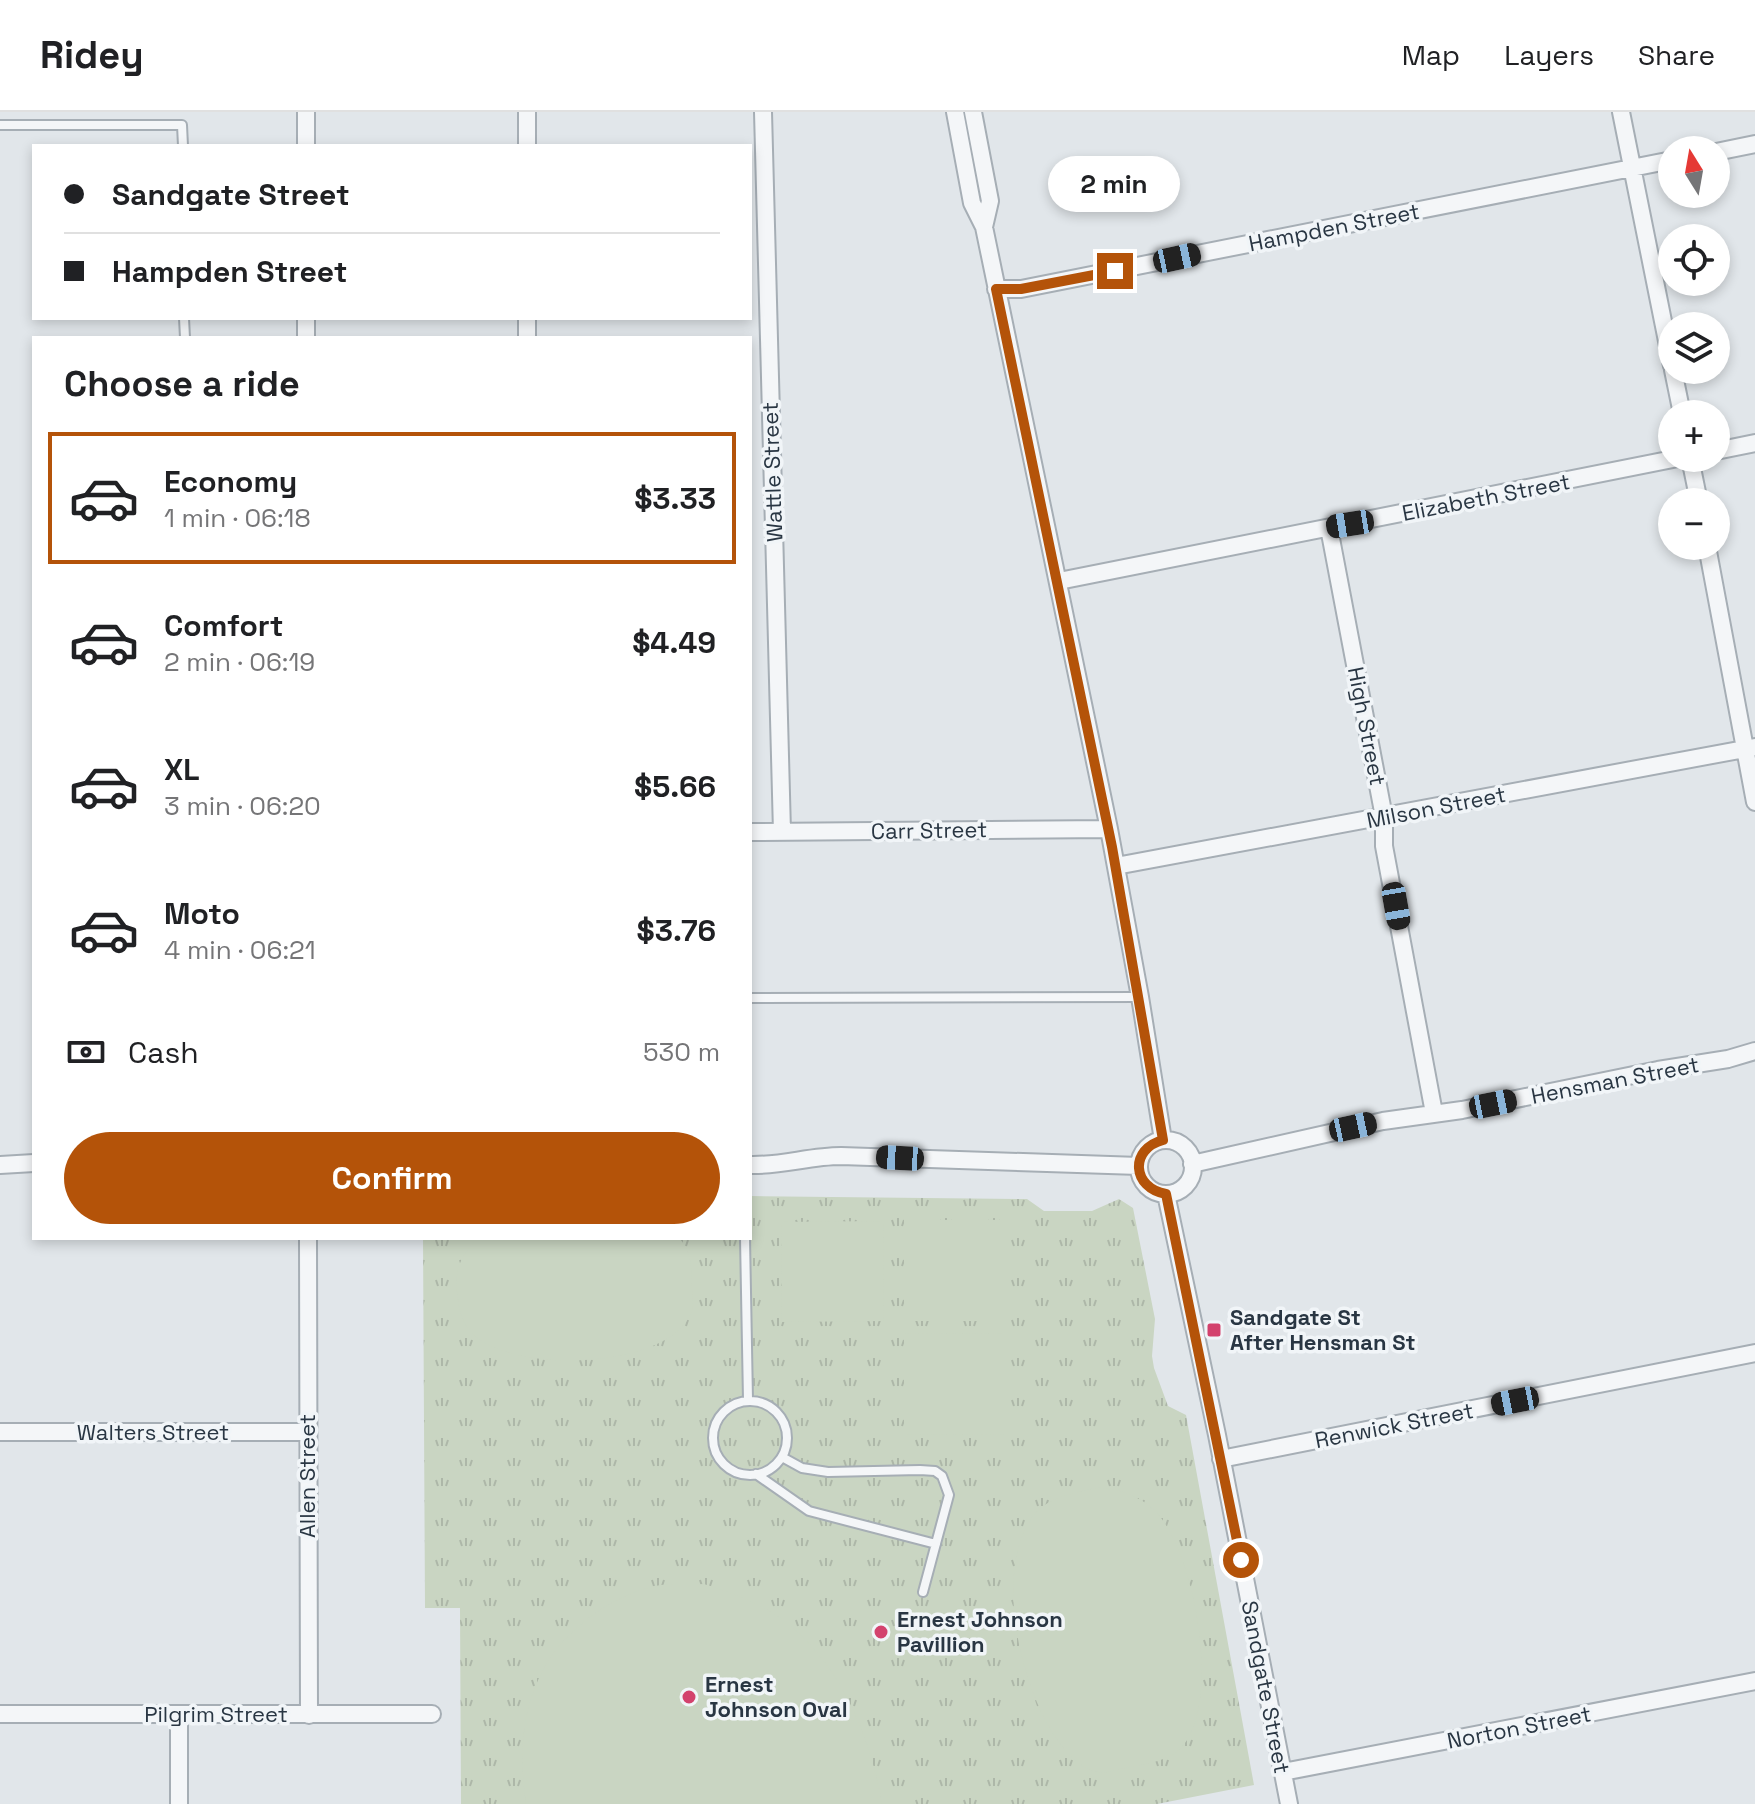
<!DOCTYPE html>
<meta charset="utf-8">
<style>
body{margin:0;font-family:"Space Grotesk",sans-serif;background:#f2f2f2;color:#202124;height:100vh;display:flex;flex-direction:column;font-size:30px;white-space:nowrap}
*{box-sizing:border-box;margin:0}
p{font-size:26px;color:#757577}
.icon{flex:none;width:44px;height:44px;fill:none;stroke:currentColor;stroke-width:2;stroke-linecap:round;stroke-linejoin:round}
.map{position:relative;flex:1;overflow:hidden}
.sheet{position:absolute;left:32px;top:224px;width:720px;height:904px;display:flex;flex-direction:column;background:#fff;border-radius:0px;box-shadow:0 4px 12px #0003}
.sheet>*{flex:none}
.hud{position:absolute;left:32px;top:32px;width:720px;height:176px;border-radius:0px;box-shadow:0 4px 12px #0003;display:grid;align-content:center;height:176px;padding:0 32px;background:#fff}
.needle{width:52px;rotate:349deg}
.fabs{position:absolute;left:1658px;top:24px;display:grid;gap:16px}
.fabs a{display:grid;place-items:center;width:72px;height:72px;border-radius:50%;background:#fff;box-shadow:0 4px 12px #0003;font-size:40px}
.end{position:absolute;width:36px;height:36px;margin:-18px;border:10px solid #b45309;background:#fff;box-shadow:0 0 0 4px #fff}
.from{border-radius:50%}
.bubble{position:absolute;height:56px;border-radius:28px;background:#fff;box-shadow:0 4px 12px #0003;font-size:26px;font-weight:700;line-height:56px;text-align:center}
.car{position:absolute;width:24px;height:48px;margin:-24px -12px;border-radius:10px;box-shadow:0 0 6px 2px #0007;background:linear-gradient(#222 24%,#8ab4d8 0 40%,#222 0 76%,#8ab4d8 0 86%,#222 0)}
.hud b{display:flex;align-items:center;gap:28px;height:76px;font-size:30px}
.hud b+b{border-top:2px solid #e0e0e0}
.hud i{width:20px;height:20px;background:#202124}
ul{padding:0;list-style:none}
li{display:flex;align-items:center;gap:24px;height:132px;margin:0 16px 12px;padding:0 16px;border:4px solid transparent;border-radius:0px}
li div{flex:1}
li b{display:block;font-size:30px}
li em{font-style:normal;font-weight:700}
li.on{border-color:#b45309}
li>.icon{width:72px;height:72px;stroke-width:1.5}
h2{padding:0 32px;font-size:36px;line-height:96px}
.pay{display:flex;align-items:center;gap:20px;height:88px;padding:0 32px;font-size:30px}
.pay p{margin-inline-start:auto}
.cta{display:flex;gap:16px;margin-top:auto;padding:16px 32px}
.cta a{flex:1;height:92px;border-radius:48px;background:#b45309;color:#fff;font-size:32px;font-weight:700;line-height:92px;text-align:center}
header{display:flex;align-items:center;gap:48px;box-sizing:border-box;height:112px;padding:0 40px;background:#fff;border-bottom:2px solid #e0e0e0}
header strong{font-size:38px}
nav{display:flex;gap:44px;margin-inline-start:auto;font-size:28px}
.map>svg:first-child{display:block}
.park{fill:url(#park-tufts)}
.pitch{fill:#c9d5c2}
.lines{fill:none;stroke-linecap:round;stroke-linejoin:round}
.lane-casing{stroke:#a6aeb5;stroke-width:12}
.street-casing{stroke:#a6aeb5;stroke-width:20}
.lane{stroke:#f4f6f8;stroke-width:8}
.street{stroke:#f4f6f8;stroke-width:16}
.route{stroke:#b45309;stroke-width:10}
.poi-dot{fill:#d3426d;stroke:#f1f5f8;stroke-width:3}
.labels{text-anchor:middle;dominant-baseline:central;stroke-width:7;stroke-linejoin:round;paint-order:stroke}
.street-label{font-size:22px;fill:#293643;stroke:#f1f5f8}
.poi-label{font-size:22px;font-weight:bold;fill:#293643;stroke:#f1f5f8;text-anchor:start}
</style>
<header>
<strong>Ridey</strong>
<nav><a>Map</a><a>Layers</a><a>Share</a></nav>
</header>
<div class="map">
<svg width="1755" height="1692" viewBox="0 0 1755 1692">
<defs>
<pattern id="park-tufts" width="24" height="20" patternUnits="userSpaceOnUse" patternTransform="scale(2)"><rect width="24" height="20" fill="#c9d5c2"/><path d="M3 7l-1-3M5 7V3M7 7l1-3M15 17l-1-3M17 17v-4M19 17l1-3" fill="none" stroke="#adb7a8"/></pattern>
</defs>
<rect width="100%" height="100%" fill="#e1e6ea"/>
<path class="park" d="M750,1084l277,3 17,12h48l27,-12 14,9 22,111 -3,37 2,12 14,38 18,9 68,370 -97,19h-696l-1,-196h-35l-2,-370h327z"/>
<path class="pitch" d="M904,1108h100v101h-100z
M883,1109l1,100 -102,1 -1,-100z
M478,1126h201c14,14 12,33 13,51 0,8 2,18 -1,24 -22,57 -184,62 -221,18 -10,-12 -11,-24 -13,-39 -2,-24 4,-37 21,-54z
M1005,1221v101l-101,1v-101z
M1100,1375c21,3 38,8 54,23 41,38 70,199 25,240 -13,11 -29,13 -45,16 -11,2 -26,8 -36,6 -12,-1 -22,-11 -30,-19 -45,-48 -78,-182 -34,-238 16,-20 43,-22 66,-28z
M704,1472c27,9 54,18 78,35 58,44 88,115 100,185h-356c-11,-76 2,-143 68,-190 17,-12 39,-23 61,-28 15,-3 33,-1 49,-2z"/>
<g class="lines">
<g class="lane-casing">
<path id="lane" d="M0,13h182l1,21
M184,206l1,20
M750,886l390,-1
M745,1126l3,162
M713 1326a37 37 0 1 1 74 0a37 37 0 1 1-74 0Z
M782,1345l20,11 26,4 92,-2 15,1 7,5 7,19 -26,97
M756,1362l53,37 127,33"/>
</g>
<g class="street-casing">
<path id="street" d="M527,0v34
M763,0l19,720
M955,0l17,91 12,24 125,602 31,168 23,143
M973,0l17,89 -6,26
M1621,0l51,254
M306,34v-34
M1716,40l39,-8
M996,177h25l651,-129
M527,206v20
M306,226v-20
M1673,258l9,44
M1716,339l39,-8
M1690,346l9,44
M1329,416l55,289v29l50,267
M1707,434l48,256
M1059,469l619,-123
M750,720l359,-3
M1116,754l639,-119
M1139 1055a27 27 0 1 1 54 0a27 27 0 1 1-54 0Z
M1192,1052l191,-43 79,-11 196,-40 70,-11 27,-8
M0,1053l34,-2
M750,1053c31,1 60,-9 91,-9l298,10
M1166,1082l51,241 72,369
M308,1126l1,477
M0,1320h306
M1221,1347l534,-106
M0,1602h432
M179,1603v89
M1283,1660l472,-91"/>
</g>
<use href="#lane" class="lane"/>
<use href="#street" class="street"/>
</g>
<g class="lines">
<path class="route" d="M1115,159l-94,18h-25l116,558 51,293c-34,9 -31,48 3,54l75,366"/>
</g>
<g class="poi-dot">
<rect x="1206" y="1210" width="16" height="16" rx="4"/>
<circle cx="881" cy="1520" r="8"/>
<circle cx="689" cy="1585" r="8"/>
</g>
<g class="labels">
<g class="street-label">
<text transform="translate(1334 115) rotate(-11)">Hampden Street</text>
<text transform="translate(772 360) rotate(-92)">Wattle Street</text>
<text transform="translate(1486 385) rotate(-11)">Elizabeth Street</text>
<text transform="translate(1367 614) rotate(79)">High Street</text>
<text transform="translate(1436 695) rotate(-11)">Milson Street</text>
<text transform="translate(929 718) rotate(-1)">Carr Street</text>
<text transform="translate(1615 968) rotate(-11)">Hensman Street</text>
<text transform="translate(1394 1313) rotate(-11)">Renwick Street</text>
<text x="153" y="1320">Walters Street</text>
<text transform="translate(307 1364) rotate(-90)">Allen Street</text>
<text transform="translate(1266 1575) rotate(79)">Sandgate Street</text>
<text x="216" y="1602">Pilgrim Street</text>
<text transform="translate(1519 1615) rotate(-11)">Norton Street</text>
</g>
<g class="poi-label">
<text x="1230" y="1205">Sandgate St<tspan x="1230" dy="25">After Hensman St</tspan></text>
<text x="897" y="1507">Ernest Johnson<tspan x="897" dy="25">Pavillion</tspan></text>
<text x="705" y="1572">Ernest<tspan x="705" dy="25">Johnson Oval</tspan></text>
</g>
</g>
</svg>
<div class="fabs">
<a><svg class="needle" viewBox="-14 -14 28 28"><path d="M0-13l5 13h-10z" fill="#e53935"/><path d="M0 13l5-13h-10z" fill="#757577"/></svg></a>
<a><svg class="icon" aria-label="locate" viewBox="0 0 24 24"><circle cx="12" cy="12" r="6"/><path d="M12 2v4M12 18v4M2 12h4M18 12h4"/></svg></a>
<a><svg class="icon" aria-label="layers" viewBox="0 0 24 24"><path d="M12 4l9 5-9 5-9-5zM3 14l9 5 9-5"/></svg></a>
<a>+</a>
<a>−</a>
</div>
<i class="end from" style="left:1241px;top:1448px"></i>
<i class="end" style="left:1115px;top:159px"></i>
<div class="bubble" style="left:1048px;top:44px;width:132px">2 min</div>
<i class="car" style="left:1177px;top:146px;rotate:78deg"></i>
<i class="car" style="left:1350px;top:412px;rotate:261deg"></i>
<i class="car" style="left:1396px;top:794px;rotate:170deg"></i>
<i class="car" style="left:1493px;top:992px;rotate:79deg"></i>
<i class="car" style="left:1353px;top:1015px;rotate:78deg"></i>
<i class="car" style="left:900px;top:1046px;rotate:273deg"></i>
<i class="car" style="left:1515px;top:1289px;rotate:259deg"></i>
<div class="hud">
<b><i class="from"></i>Sandgate Street</b>
<b><i></i>Hampden Street</b>
</div>
<section class="sheet">
<h2>Choose a ride</h2>
<ul>
<li class="on"><svg class="icon" aria-label="car" viewBox="0 0 24 24"><path d="M5 17H2v-5l4-1 3-4h7l3 4 3 1v5h-3M9 17h6M6 11h13"/><circle cx="7" cy="17" r="2"/><circle cx="17" cy="17" r="2"/></svg><div><b>Economy</b><p>1 min · 06:18</p></div><em>$3.33</em></li>
<li><svg class="icon" aria-label="car" viewBox="0 0 24 24"><path d="M5 17H2v-5l4-1 3-4h7l3 4 3 1v5h-3M9 17h6M6 11h13"/><circle cx="7" cy="17" r="2"/><circle cx="17" cy="17" r="2"/></svg><div><b>Comfort</b><p>2 min · 06:19</p></div><em>$4.49</em></li>
<li><svg class="icon" aria-label="car" viewBox="0 0 24 24"><path d="M5 17H2v-5l4-1 3-4h7l3 4 3 1v5h-3M9 17h6M6 11h13"/><circle cx="7" cy="17" r="2"/><circle cx="17" cy="17" r="2"/></svg><div><b>XL</b><p>3 min · 06:20</p></div><em>$5.66</em></li>
<li><svg class="icon" aria-label="car" viewBox="0 0 24 24"><path d="M5 17H2v-5l4-1 3-4h7l3 4 3 1v5h-3M9 17h6M6 11h13"/><circle cx="7" cy="17" r="2"/><circle cx="17" cy="17" r="2"/></svg><div><b>Moto</b><p>4 min · 06:21</p></div><em>$3.76</em></li>
</ul>
<div class="pay"><svg class="icon" aria-label="cash" viewBox="0 0 24 24"><path d="M3 7h18v10H3z"/><circle cx="12" cy="12" r="2"/></svg>Cash<p>530 m</p></div>
<div class="cta"><a>Confirm</a></div>
</section>
</div>
